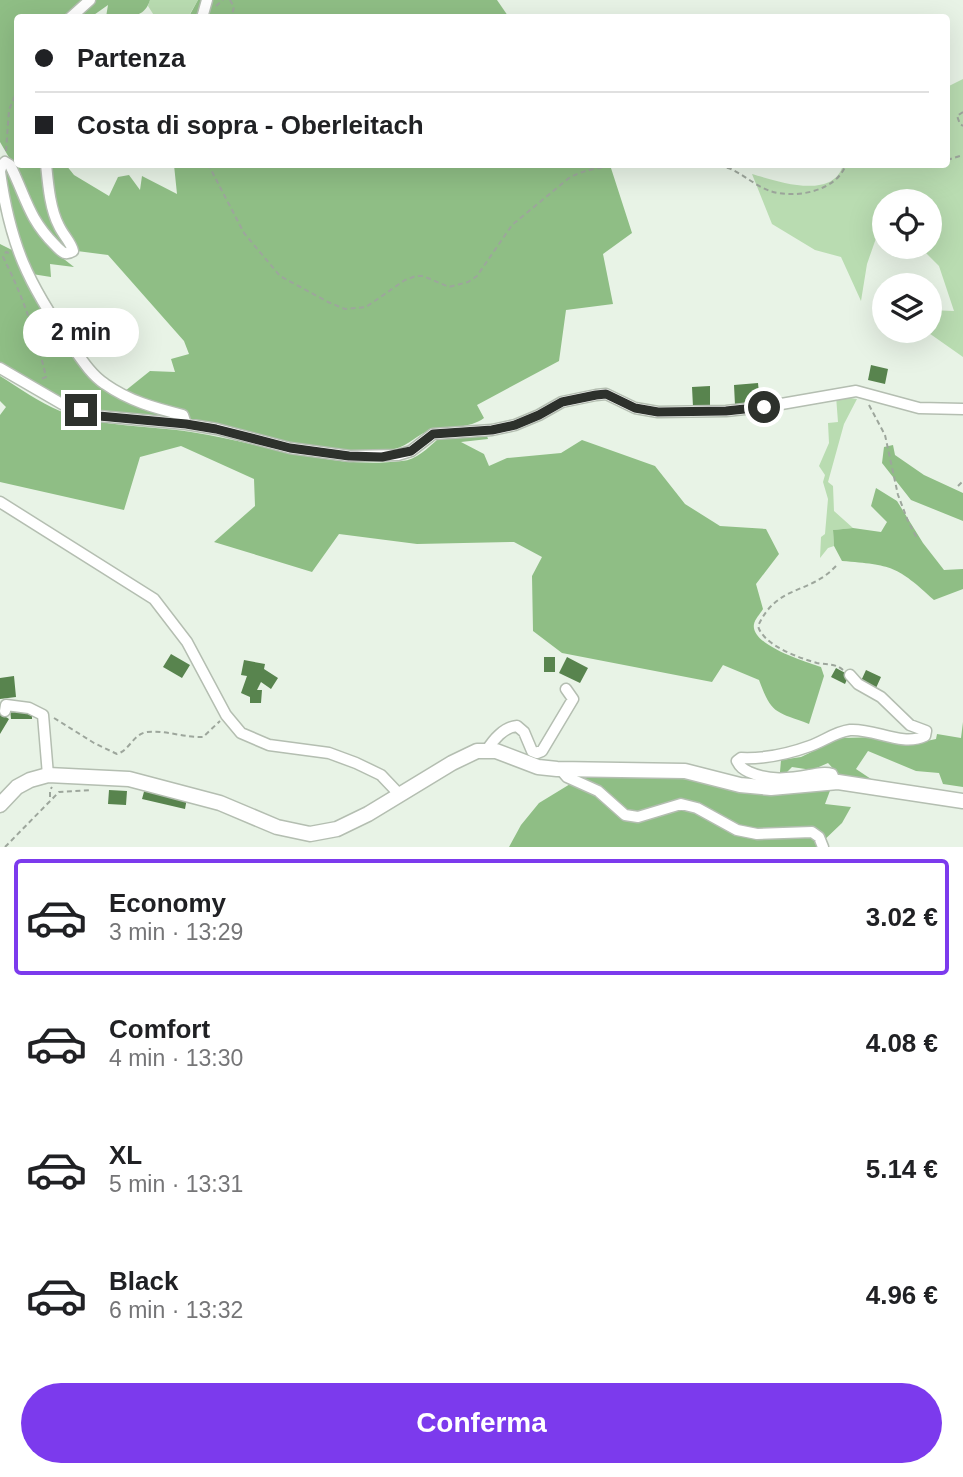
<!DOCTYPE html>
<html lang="it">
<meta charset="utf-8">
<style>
body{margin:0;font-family:Arial,sans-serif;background:#f2f2f2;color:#202124;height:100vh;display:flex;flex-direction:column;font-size:26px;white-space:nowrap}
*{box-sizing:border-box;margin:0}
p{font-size:23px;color:#757577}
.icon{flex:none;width:38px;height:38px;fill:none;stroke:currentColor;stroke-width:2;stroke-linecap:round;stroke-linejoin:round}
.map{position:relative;height:847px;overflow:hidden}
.details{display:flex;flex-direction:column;background:#fff;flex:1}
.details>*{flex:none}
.hud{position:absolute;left:14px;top:14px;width:936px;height:154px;border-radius:7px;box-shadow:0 7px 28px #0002;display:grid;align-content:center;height:154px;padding:0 21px;background:#fff}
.fabs{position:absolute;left:872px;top:189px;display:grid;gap:14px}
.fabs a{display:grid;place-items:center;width:70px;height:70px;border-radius:50%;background:#fff;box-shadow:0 7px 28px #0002;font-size:35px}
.end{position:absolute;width:32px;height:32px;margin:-16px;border:9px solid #2d312c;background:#fff;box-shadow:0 0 0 4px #fff}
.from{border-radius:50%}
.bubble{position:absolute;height:49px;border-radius:24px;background:#fff;box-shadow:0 7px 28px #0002;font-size:23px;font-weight:700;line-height:49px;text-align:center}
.hud b{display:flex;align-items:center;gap:24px;height:66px;font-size:26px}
.hud b+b{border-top:2px solid #e0e0e0}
.hud i{width:18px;height:18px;background:#202124}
ul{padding:12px 0 0;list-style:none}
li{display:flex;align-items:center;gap:21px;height:116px;margin:0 14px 10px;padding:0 7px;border:4px solid transparent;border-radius:7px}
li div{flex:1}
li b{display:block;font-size:26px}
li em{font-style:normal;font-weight:700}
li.current{border-color:#7c3aed}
li>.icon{width:63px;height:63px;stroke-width:1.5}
.cta{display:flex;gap:14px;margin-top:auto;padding:14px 21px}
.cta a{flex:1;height:80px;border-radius:42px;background:#7c3aed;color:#fff;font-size:28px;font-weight:700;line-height:80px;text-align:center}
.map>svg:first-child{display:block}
.green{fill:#b9dcb1}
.forest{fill:#8fbe85}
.building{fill:#58844e}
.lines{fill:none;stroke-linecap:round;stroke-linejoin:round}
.minor-casing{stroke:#b4beb1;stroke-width:13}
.major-casing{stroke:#b4beb1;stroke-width:17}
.path{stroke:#9da69c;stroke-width:2;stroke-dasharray:5 3.5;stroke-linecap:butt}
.minor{stroke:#fff;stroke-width:10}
.major{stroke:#fff;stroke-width:14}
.route{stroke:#2d312c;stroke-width:9}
</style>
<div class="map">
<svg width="963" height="847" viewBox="0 0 963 847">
<rect width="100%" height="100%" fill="#e8f3e6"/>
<path class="green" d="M150,0h48l-10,17h-33l-7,-11z
M963,79v278l-37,-26h3l1,-21 24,1 -15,-45 -19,-19h9v-46h-45v24l-3,-1 -14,40 -6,37 -20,-44 -26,-7 -43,-26 -20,-50c24,7 81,27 91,-9l104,-1v-77z
M836,396l21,3 -13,25 -16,58 5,4 1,25 19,17 -20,2 1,16 -6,2 -8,10 1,-21 4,-3 3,-35 -5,-17 2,-7 -6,-9 10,-23 -1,-20 10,-1z"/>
<path class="forest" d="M0,0h86l-19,17 -49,1v146l25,1 21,74v5l-3,1 -16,-13 -31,-66 -14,-24z
M95,0h55c-6,21 -27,17 -44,17l2,-12 -17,12 -17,1z
M198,0h299l11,16 -320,2z
M49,165h17l8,10 35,21 9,-19 11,-2 11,15 2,-14 35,18 -3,-29h436l22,68 -29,21 10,50 -47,6 -7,51 -82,44 7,13c-15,11 -34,8 -52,12 -14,3 -23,16 -38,19 -54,12 -149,-16 -203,-29l-4,-8 -36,-7 -26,-14 25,-20 25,1 -4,-13 18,-5 -5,-13 -76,-86 -31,-4 -1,-8 -15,-18z
M5,168l3,1 47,83 19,15 -24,-3 1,13 -19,-3c-15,-34 -25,-69 -27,-106z
M0,244l14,7 14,36 53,77 79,49 19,7 -80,-9 -44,-15 -55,-33z
M0,376c19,12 39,26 60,35 43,17 87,14 131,21 70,11 139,38 211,29 14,-1 26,-13 36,-22l49,-3 1,3 -27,3 23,12 5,12 18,-8 54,-5 21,-13 73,26 30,38 35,22 46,3 13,25 -23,30 7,25c-3,5 -8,10 -9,15 -4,21 52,38 67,43l3,9 -15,48c-34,-13 -37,-9 -50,-44l-36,-15 -11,17 -150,-29 -29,-22 -1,-55 10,-19 -28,-15 -97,2 -78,-10 -27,38 -98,-30 41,-36 -1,-27 -73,-33 -41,11 -16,53 -124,-28v-67l6,-8 -6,-6z
M893,445l2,10 29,20 39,18v28l-52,-21 -29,-37 2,-16z
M876,488l21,13 26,42 21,27 19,-1v20l-29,11c-37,-34 -42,-35 -92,-39l-8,-15 -1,-16 20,-2 28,4 6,-10 -16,-16z
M963,722v65l-20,-3 -4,-11 -23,-2 -48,-20 -12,18 18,12 -36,-7 -10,-11 -16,7 -20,-3 -7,7 -5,-2 1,-12 20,-3 40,-19 40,-1 41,5 14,-3 1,-5 24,4z
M580,778h94l26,3 48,13h45l38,-6 -6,16 26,3 -9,16 -23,22 1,2h-311l12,-22 18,-22z"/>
<path class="building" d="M871,365l17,4 -3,15 -17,-4z
M758,383l2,20 -25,2 -1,-20z
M710,386v20l-17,1 -1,-20z
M171,654l19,11 -8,13 -19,-11z
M544,657h11v15h-11z
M567,657l21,11 -8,15 -21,-10z
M244,660l21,4 -1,5 14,9 -7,11 -10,-7 -4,8h5l-1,13h-11v-6l-9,-4 6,-17 -6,-1z
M836,668l13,7 -4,9 -14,-7z
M866,670l15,7 -5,11 -15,-7z
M14,676l2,21 -16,2v-21z
M10,709h22v10h-21z
M0,713l9,6 -9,15z
M145,788l42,10 -2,11 -43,-10z
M109,790l18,1 -1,14 -18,-1z"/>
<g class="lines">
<g class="minor-casing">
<path id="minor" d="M70,18l20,-18
M202,18l5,-18
M0,171l2,-6 3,-3 5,3c16,32 18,53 45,80 7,7 10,11 18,6 -2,-9 -10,-16 -14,-25 -9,-17 -11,-42 -13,-62
M0,172c10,72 28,112 70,171 10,14 20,31 35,41 24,17 50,24 78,31l3,9
M0,368l62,36 37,12 87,8 31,5 73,19 60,8 48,-1 13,-4 22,-17 59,-4 23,-5 24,-10 23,-13 34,-7 10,-1 29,14 23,4 68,-1 38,-4 92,-16 63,17 44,1
M0,502l154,97 33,43 39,73 15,18 28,12 60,8 27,10 25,12 19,20
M5,711l1,-6 23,3 14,7 5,60
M487,750c6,-10 17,-23 30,-24l7,6 8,19 5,2 5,-2 31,-52 -7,-10
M561,770l6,7 31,14 27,24 13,2 43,-13 16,4 40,22 20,4 55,-2 7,5 4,10
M835,781l-3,-7c-9,-3 -13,0 -22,1 -21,4 -41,6 -61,-3 -6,-3 -9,-5 -12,-11l4,-3c23,1 47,-4 69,-12 14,-5 25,-14 40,-16 24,-2 52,17 75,6l1,-5 -16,-6 -29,-28 -23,-13 -8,-9"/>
</g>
<g class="major-casing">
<path id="major" d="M0,805l17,-18 13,-7 18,-5 81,4 91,24 57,24 33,7 27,-5 31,-15 84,-51 25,-12h19l42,16 19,2 128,2 55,14 31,3 67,-6 125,19"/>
</g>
<path class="path" d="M230,0l4,7 -3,11
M216,6l7,-6
M963,112l-6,4 3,8 3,2
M6,151l3,-41 9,-22
M947,160l16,-5
M208,164l36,69 36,43 48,26 17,7 21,-2 39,-27 11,-4h7l26,11 19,-5 9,-6 35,-51 57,-47c23,-13 53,-12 78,-14
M693,164c12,2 27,1 38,5 13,6 25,17 39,22 24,8 67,1 76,-27
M9,253l-3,-1 -3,5c19,37 34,80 43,120l-7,3
M869,405l16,30 13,60 10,26 9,17
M958,486l5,-5
M836,566c-27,29 -59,18 -78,60 5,19 41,32 59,37 10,2 18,0 26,7
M54,718l40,25 23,11c13,-4 16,-20 30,-22 19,-2 38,6 56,5l17,-16
M50,797v-7l2,-3
M5,847l54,-55 33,-2"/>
<use href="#minor" class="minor"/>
<use href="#major" class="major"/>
</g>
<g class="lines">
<path class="route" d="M81,410l18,6 87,8 30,5 74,19 59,8 33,1 29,-6 22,-17 59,-4 23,-5 24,-10 23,-13 34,-7 10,-1 29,14 23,4 68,-1 38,-4"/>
</g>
</svg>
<div class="fabs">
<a><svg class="icon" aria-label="locate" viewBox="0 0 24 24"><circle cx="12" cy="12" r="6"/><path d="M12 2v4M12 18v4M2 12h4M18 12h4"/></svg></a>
<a><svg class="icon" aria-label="layers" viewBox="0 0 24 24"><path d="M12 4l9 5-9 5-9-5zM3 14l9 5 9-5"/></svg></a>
</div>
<i class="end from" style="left:764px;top:407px"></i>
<i class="end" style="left:81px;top:410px"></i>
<div class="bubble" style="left:23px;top:308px;width:116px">2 min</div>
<div class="hud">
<b><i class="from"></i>Partenza</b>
<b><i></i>Costa di sopra - Oberleitach</b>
</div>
</div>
<section class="details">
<ul>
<li class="current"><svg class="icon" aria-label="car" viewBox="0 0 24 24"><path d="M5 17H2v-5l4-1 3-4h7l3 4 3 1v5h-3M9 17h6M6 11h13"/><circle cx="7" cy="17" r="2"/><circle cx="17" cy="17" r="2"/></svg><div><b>Economy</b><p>3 min · 13:29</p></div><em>3.02 €</em></li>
<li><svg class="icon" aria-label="car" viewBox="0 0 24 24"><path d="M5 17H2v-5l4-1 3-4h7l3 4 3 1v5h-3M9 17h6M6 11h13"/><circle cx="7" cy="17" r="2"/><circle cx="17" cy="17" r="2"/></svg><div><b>Comfort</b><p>4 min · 13:30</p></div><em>4.08 €</em></li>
<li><svg class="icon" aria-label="car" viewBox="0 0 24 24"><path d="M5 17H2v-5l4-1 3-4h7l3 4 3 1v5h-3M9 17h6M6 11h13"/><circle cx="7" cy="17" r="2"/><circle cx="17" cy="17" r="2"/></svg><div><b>XL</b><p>5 min · 13:31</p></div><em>5.14 €</em></li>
<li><svg class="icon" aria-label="car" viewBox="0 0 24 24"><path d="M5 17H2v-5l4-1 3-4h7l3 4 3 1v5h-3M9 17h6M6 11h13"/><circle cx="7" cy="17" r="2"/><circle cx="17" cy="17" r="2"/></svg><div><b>Black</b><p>6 min · 13:32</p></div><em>4.96 €</em></li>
</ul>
<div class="cta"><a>Conferma</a></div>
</section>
